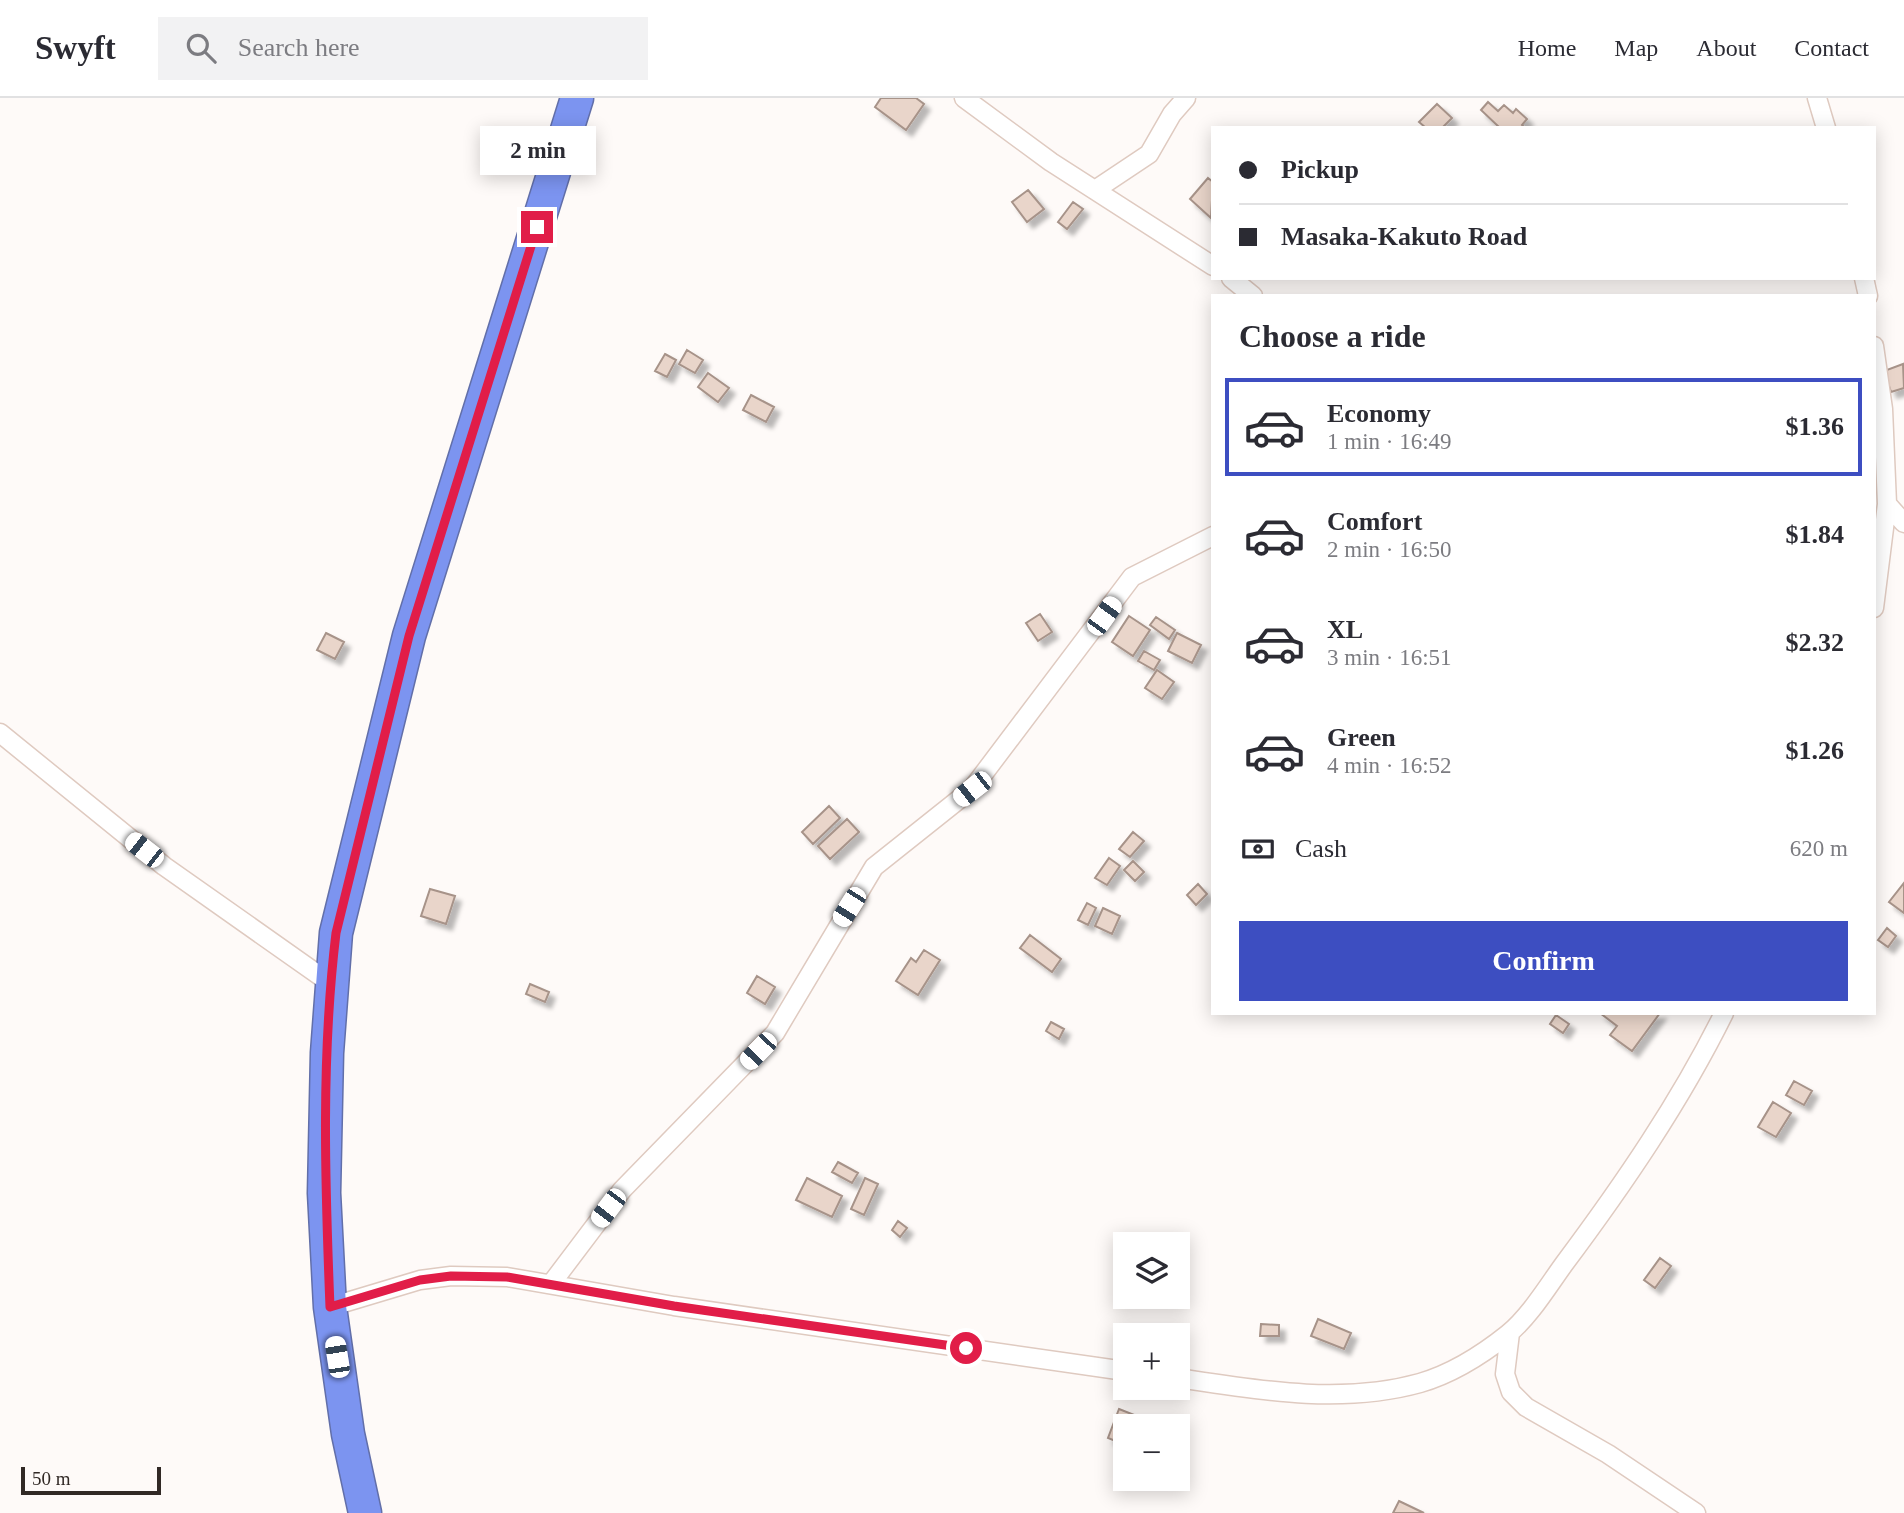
<!DOCTYPE html>
<meta charset="utf-8">
<style>
body{margin:0;font-family:"Times New Roman",serif;background:#f2f2f3;color:#2b2b33;height:100vh;display:flex;flex-direction:column;font-size:26px;white-space:nowrap}
*{box-sizing:border-box;margin:0}
p{font-size:23px;color:#7c7c81}
.icon{flex:none;width:38px;height:38px;fill:none;stroke:currentColor;stroke-width:2;stroke-linecap:round;stroke-linejoin:round}
.map{position:relative;flex:1;overflow:hidden}
.panel{position:absolute;left:1211px;top:196px;width:665px;height:721px;display:flex;flex-direction:column;background:#fff;border-radius:0px;box-shadow:0 4px 18px #0003}
.panel>*{flex:none}
.banner{position:absolute;left:1211px;top:28px;width:665px;height:154px;border-radius:0px;box-shadow:0 4px 18px #0003;display:grid;align-content:center;height:154px;padding:0 28px;background:#fff}
.buttons{position:absolute;left:1113px;top:1134px;display:grid;gap:14px}
.buttons a{display:grid;place-items:center;width:77px;height:77px;border-radius:0px;background:#fff;box-shadow:0 4px 18px #0003;font-size:35px}
.scale{position:absolute;left:21px;bottom:18px;width:140px;box-sizing:border-box;padding-left:7px;border:4px solid #312925;border-top:0;font-size:19px;line-height:24px;white-space:nowrap;color:#312925;-webkit-text-stroke:5px #fefaf8;paint-order:stroke}
.end{position:absolute;width:32px;height:32px;margin:-16px;border:9px solid #e11d48;background:#fff;box-shadow:0 0 0 4px #fff}
.from{border-radius:50%}
.bubble{position:absolute;height:49px;border-radius:0px;background:#fff;box-shadow:0 4px 18px #0003;font-size:23px;font-weight:800;line-height:49px;text-align:center}
.car{position:absolute;width:21px;height:42px;margin:-21px -10px;border-radius:9px;box-shadow:0 0 5px 2px #0007;background:linear-gradient(#fff 24%,#345 0 40%,#fff 0 76%,#345 0 86%,#fff 0)}
.banner b{display:flex;align-items:center;gap:24px;height:66px;font-size:26px}
.banner b+b{border-top:2px solid #e1e1e2}
.banner i{width:18px;height:18px;background:#2b2b33}
ul{padding:0;list-style:none}
li{display:flex;align-items:center;gap:21px;height:98px;margin:0 14px 10px;padding:0 14px;border:4px solid transparent;border-radius:0px}
li div{flex:1}
li b{display:block;font-size:26px}
li em{font-style:normal;font-weight:800}
li.on{border-color:#3d4ec1}
li>.icon{width:63px;height:63px;stroke-width:1.5}
h2{padding:0 28px;font-size:32px;line-height:84px}
.pay{display:flex;align-items:center;gap:18px;height:77px;padding:0 28px;font-size:26px}
.pay p{margin-inline-start:auto}
.action{display:flex;gap:14px;margin-top:auto;padding:14px 28px}
.action a{flex:1;height:80px;border-radius:0px;background:#3d4ec1;color:#fff;font-size:28px;font-weight:800;line-height:80px;text-align:center}
header{display:flex;align-items:center;gap:42px;box-sizing:border-box;height:98px;padding:0 35px;background:#fff;border-bottom:2px solid #e1e1e2}
header strong{font-size:33px}
nav{display:flex;gap:38px;margin-inline-start:auto;font-size:24px}
.search{width:490px;height:63px;background:#f2f2f3;display:flex;align-items:center;gap:18px;box-sizing:border-box;padding:0 24px;border-radius:0px;color:#7c7c81;font-size:26px}
.map>svg:first-child{display:block}
.building{fill:#e9d5ca;stroke:#a79389;stroke-width:2;filter:url(#shadow)}
.lines{fill:none;stroke-linecap:round;stroke-linejoin:round}
.street-casing{stroke:#dfcac0;stroke-width:21}
.highway-casing{stroke:#626fa9;stroke-width:35}
.street{stroke:#fff;stroke-width:18}
.highway{stroke:#7c94f0;stroke-width:32}
.route{stroke:#e11d48;stroke-width:9}
</style>
<header>
<strong>Swyft</strong>
<div class="search"><svg class="icon" aria-label="search" viewBox="0 0 24 24"><circle cx="10" cy="10" r="6"/><path d="M15 15l6 6"/></svg>Search here</div>
<nav><a>Home</a><a>Map</a><a>About</a><a>Contact</a></nav>
</header>
<div class="map">
<svg width="1904" height="1415" viewBox="0 0 1904 1415">
<defs>
<filter id="shadow"><feDropShadow dx="6" dy="6" stdDeviation="2" flood-color="#0004"/></filter>
</defs>
<rect width="100%" height="100%" fill="#fefaf8"/>
<path class="building" d="M881,0h35l8,6 -18,26 -31,-23z
M1488,4l10,9 6,-6 9,8 3,-4 11,10 -5,6 3,3h-25l-19,-18z
M1437,6l15,14 -10,10h-16l-7,-6z
M1208,80l5,4 -2,36 -21,-19z
M1028,92l16,19 -17,13 -15,-20z
M1073,104l10,7 -16,20 -9,-7z
M687,252l16,10 -8,13 -16,-9z
M665,256l11,6 -9,17 -12,-6z
M1903,266l1,24 -13,4 -7,-21z
M708,275l21,15 -11,14 -20,-15z
M751,297l23,12 -8,15 -23,-12z
M1040,516l12,18 -14,9 -12,-18z
M1129,518l21,14 -17,26 -21,-14z
M1156,519l19,13 -6,9 -19,-14z
M326,535l18,9 -9,17 -18,-9z
M1177,535l24,12 -9,18 -24,-12z
M1144,553l16,9 -6,10 -16,-9z
M1157,572l17,12 -12,17 -17,-11z
M829,708l11,12 -27,26 -11,-12z
M847,721l12,13 -29,27 -12,-13z
M1133,734l11,9 -14,16 -11,-8z
M1109,760l11,8 -13,19 -12,-7z
M1133,763l11,11 -9,9 -11,-11z
M1904,785v30l-15,-11z
M1198,786l9,10 -11,11 -9,-10z
M430,791l25,7 -9,28 -25,-8z
M1087,805l9,5 -8,17 -10,-5z
M1103,810l17,8 -8,18 -17,-8z
M1887,830l9,8 -8,11 -10,-7z
M1030,837l31,24 -9,13 -32,-24z
M924,852l16,10 -22,35 -22,-14 15,-23 5,4z
M757,878l18,11 -10,17 -18,-11z
M530,886l19,8 -4,10 -19,-8z
M1600,915h60l-28,38 -22,-16 7,-9z
M1556,917l13,9 -6,9 -13,-9z
M1051,924l13,7 -5,10 -13,-8z
M1794,983l18,10 -8,14 -18,-10z
M1773,1004l18,11 -15,24 -18,-10z
M838,1064l20,11 -6,10 -20,-11z
M807,1080l35,18 -10,21 -36,-17z
M865,1080l13,6 -14,31 -13,-6z
M898,1123l9,7 -7,9 -8,-7z
M1660,1160l11,8 -16,22 -11,-8z
M1318,1221l33,14 -7,16 -33,-13z
M1261,1226l18,1v11h-19z
M1119,1311l23,9 -3,8h-14v19l-17,-7z
M1399,1403l25,12h-31z"/>
<g class="lines">
<g class="street-casing">
<path id="street" d="M964,0l87,64 162,104
M1817,0l9,30
M1095,92l54,-36 23,-40 14,-16
M1231,180l22,18
M1864,180l4,18
M1874,248l9,63 4,95 -13,104
M1887,406l17,19
M0,635l164,133 166,117
M551,1186l71,-94 153,-157 99,-166 98,-78 160,-212 81,-41
M330,1209l90,-27 31,-4 56,1 167,29 451,65
M1510,1235l-5,41 6,18 15,15 82,47 88,59
M1178,1280c79,12 163,27 242,5 31,-9 63,-29 88,-49 22,-18 40,-48 56,-70 59,-79 116,-162 160,-251"/>
</g>
<g class="highway-casing">
<path id="highway" d="M365,1415l-17,-79 -18,-127 -6,-114 3,-140 9,-120 73,-297 168,-538"/>
</g>
<use href="#street" class="street"/>
<use href="#highway" class="highway"/>
</g>
<g class="lines">
<path class="route" d="M537,129l-128,409 -73,297c-15,124 -11,249 -6,374l90,-27 31,-4 56,1 167,29 292,42"/>
</g>
</svg>
<div class="buttons">
<a><svg class="icon" aria-label="layers" viewBox="0 0 24 24"><path d="M12 4l9 5-9 5-9-5zM3 14l9 5 9-5"/></svg></a>
<a>+</a>
<a>−</a>
</div>
<div class="scale">50 m</div>
<i class="end from" style="left:966px;top:1250px"></i>
<i class="end" style="left:537px;top:129px"></i>
<div class="bubble" style="left:480px;top:28px;width:116px">2 min</div>
<i class="car" style="left:1104px;top:518px;rotate:36deg"></i>
<i class="car" style="left:972px;top:691px;rotate:232deg"></i>
<i class="car" style="left:144px;top:752px;rotate:308deg"></i>
<i class="car" style="left:849px;top:809px;rotate:212deg"></i>
<i class="car" style="left:758px;top:953px;rotate:224deg"></i>
<i class="car" style="left:608px;top:1110px;rotate:217deg"></i>
<i class="car" style="left:337px;top:1259px;rotate:351deg"></i>
<div class="banner">
<b><i class="from"></i>Pickup</b>
<b><i></i>Masaka-Kakuto Road</b>
</div>
<section class="panel">
<h2>Choose a ride</h2>
<ul>
<li class="on"><svg class="icon" aria-label="car" viewBox="0 0 24 24"><path d="M5 17H2v-5l4-1 3-4h7l3 4 3 1v5h-3M9 17h6M6 11h13"/><circle cx="7" cy="17" r="2"/><circle cx="17" cy="17" r="2"/></svg><div><b>Economy</b><p>1 min · 16:49</p></div><em>$1.36</em></li>
<li><svg class="icon" aria-label="car" viewBox="0 0 24 24"><path d="M5 17H2v-5l4-1 3-4h7l3 4 3 1v5h-3M9 17h6M6 11h13"/><circle cx="7" cy="17" r="2"/><circle cx="17" cy="17" r="2"/></svg><div><b>Comfort</b><p>2 min · 16:50</p></div><em>$1.84</em></li>
<li><svg class="icon" aria-label="car" viewBox="0 0 24 24"><path d="M5 17H2v-5l4-1 3-4h7l3 4 3 1v5h-3M9 17h6M6 11h13"/><circle cx="7" cy="17" r="2"/><circle cx="17" cy="17" r="2"/></svg><div><b>XL</b><p>3 min · 16:51</p></div><em>$2.32</em></li>
<li><svg class="icon" aria-label="car" viewBox="0 0 24 24"><path d="M5 17H2v-5l4-1 3-4h7l3 4 3 1v5h-3M9 17h6M6 11h13"/><circle cx="7" cy="17" r="2"/><circle cx="17" cy="17" r="2"/></svg><div><b>Green</b><p>4 min · 16:52</p></div><em>$1.26</em></li>
</ul>
<div class="pay"><svg class="icon" aria-label="cash" viewBox="0 0 24 24"><path d="M3 7h18v10H3z"/><circle cx="12" cy="12" r="2"/></svg>Cash<p>620 m</p></div>
<div class="action"><a>Confirm</a></div>
</section>
</div>
